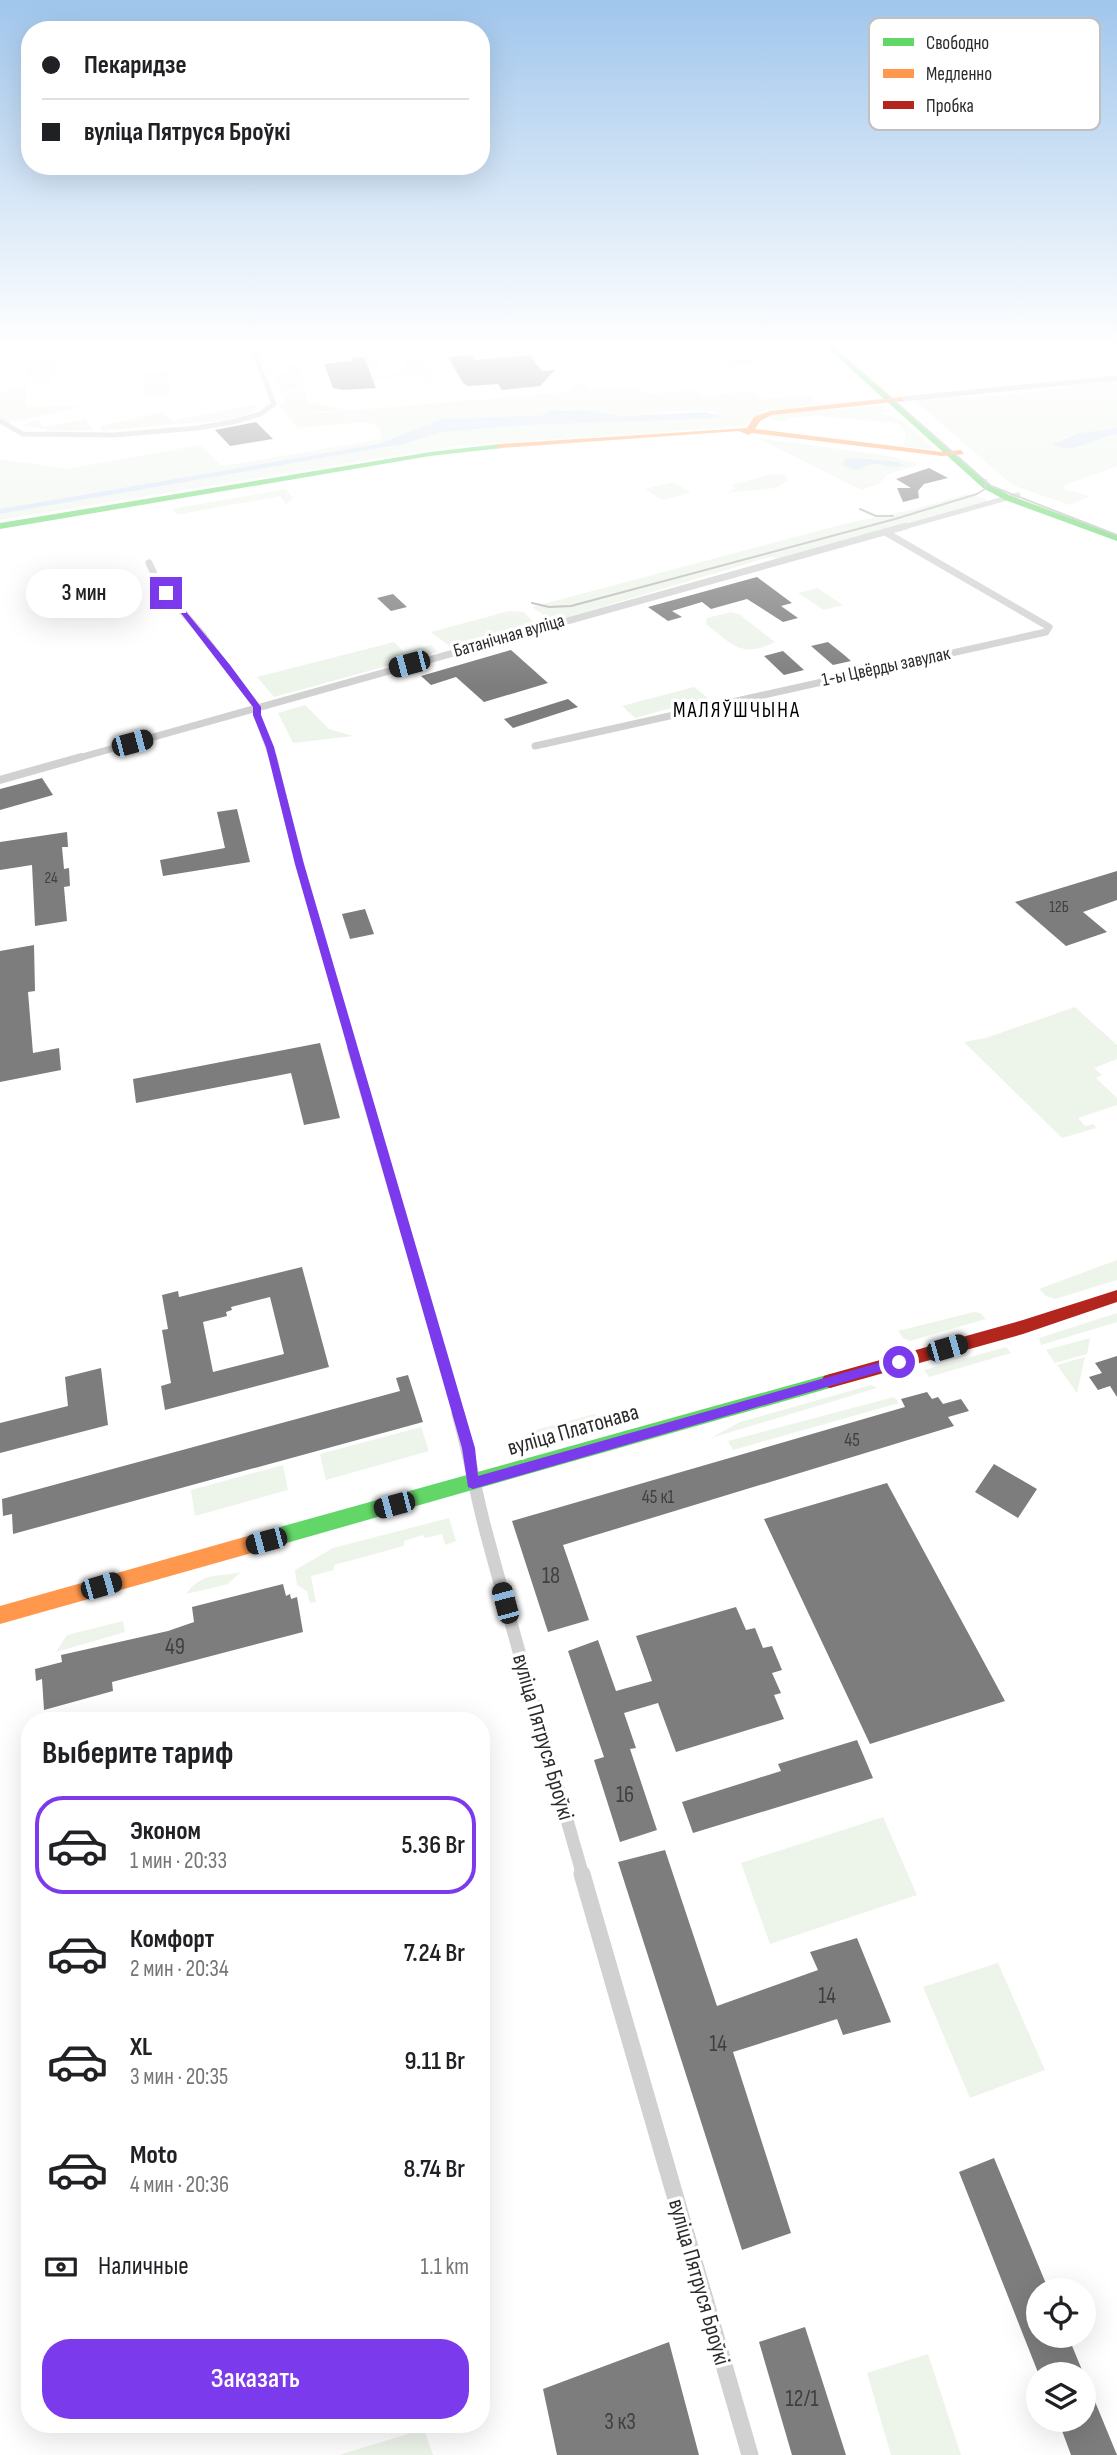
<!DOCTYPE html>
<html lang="ru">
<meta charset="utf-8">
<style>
body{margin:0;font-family:"Sofia Sans Condensed",sans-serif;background:#f2f2f2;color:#202124;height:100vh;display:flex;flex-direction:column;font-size:26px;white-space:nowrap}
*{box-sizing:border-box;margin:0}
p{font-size:23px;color:#757577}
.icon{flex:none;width:38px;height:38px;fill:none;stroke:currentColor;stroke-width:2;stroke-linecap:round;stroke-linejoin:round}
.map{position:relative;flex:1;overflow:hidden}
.sheet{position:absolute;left:21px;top:1712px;width:469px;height:721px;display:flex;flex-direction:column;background:#fff;border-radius:28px;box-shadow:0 7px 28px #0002}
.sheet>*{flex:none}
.banner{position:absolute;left:21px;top:21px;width:469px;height:154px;border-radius:28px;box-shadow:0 7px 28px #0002;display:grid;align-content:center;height:154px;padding:0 21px;background:#fff}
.controls{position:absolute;left:1026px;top:2278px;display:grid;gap:14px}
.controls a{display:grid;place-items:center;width:70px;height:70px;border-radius:50%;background:#fff;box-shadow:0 7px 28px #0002;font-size:35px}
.end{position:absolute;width:32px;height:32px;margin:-16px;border:9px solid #7c3aed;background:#fff;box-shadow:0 0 0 4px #fff}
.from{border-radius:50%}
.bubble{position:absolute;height:49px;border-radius:24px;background:#fff;box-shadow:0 7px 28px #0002;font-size:23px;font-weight:600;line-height:49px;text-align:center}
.car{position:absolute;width:21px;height:42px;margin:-21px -10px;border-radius:9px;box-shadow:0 0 5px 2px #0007;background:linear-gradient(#222 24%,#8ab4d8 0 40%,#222 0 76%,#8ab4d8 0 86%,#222 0)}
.banner b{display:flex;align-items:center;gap:24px;height:66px;font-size:26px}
.banner b+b{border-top:2px solid #e0e0e0}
.banner i{width:18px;height:18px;background:#202124}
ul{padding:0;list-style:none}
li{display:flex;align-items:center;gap:21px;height:98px;margin:0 14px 10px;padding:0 7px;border:4px solid transparent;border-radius:28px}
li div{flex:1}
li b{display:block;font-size:26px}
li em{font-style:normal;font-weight:600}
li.active{border-color:#7c3aed}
li>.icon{width:63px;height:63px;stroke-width:1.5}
h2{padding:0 21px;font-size:32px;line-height:84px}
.pay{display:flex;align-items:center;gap:18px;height:77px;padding:0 21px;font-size:26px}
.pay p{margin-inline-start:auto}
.action{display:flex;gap:14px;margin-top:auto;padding:14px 21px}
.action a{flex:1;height:80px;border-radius:28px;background:#7c3aed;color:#fff;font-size:28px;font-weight:600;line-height:80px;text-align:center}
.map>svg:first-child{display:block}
.green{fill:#edf4ea}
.water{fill:#d4e2f2}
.building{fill:#7d7d7d;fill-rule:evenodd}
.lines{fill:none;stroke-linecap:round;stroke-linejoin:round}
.street-far5{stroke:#d1d1d1;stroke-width:5}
.street-far4{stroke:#d1d1d1;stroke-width:7}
.street-far3{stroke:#d1d1d1;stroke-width:8}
.street-far2{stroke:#d1d1d1;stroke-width:10}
.street-far1{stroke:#d1d1d1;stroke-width:13}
.street{stroke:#d1d1d1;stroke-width:17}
.fast{fill:#63d668;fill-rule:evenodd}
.slow{fill:#ff974d;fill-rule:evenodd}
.jam{fill:#b3261e;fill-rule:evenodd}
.tram{stroke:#b8b8b8;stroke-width:2}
.route{fill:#7c3aed}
.labels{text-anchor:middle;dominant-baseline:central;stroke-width:7;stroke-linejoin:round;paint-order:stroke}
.far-number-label{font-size:16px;fill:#404040}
.far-street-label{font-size:19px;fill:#2c2c2c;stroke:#fff}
.number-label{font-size:19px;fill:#404040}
.far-neighbourhood-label{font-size:21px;letter-spacing:2px;fill:#000;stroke:#fff}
.street-label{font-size:23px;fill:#2c2c2c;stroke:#fff}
.near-number-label{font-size:23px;fill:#404040}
.key{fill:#fff;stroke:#c0c0c0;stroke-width:2}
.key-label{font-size:19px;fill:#2c2c2c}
</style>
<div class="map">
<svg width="1117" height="2455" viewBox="0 0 1117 2455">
<rect width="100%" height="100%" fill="#fff"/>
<path class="green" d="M707,344h26l21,20 -25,2z
M750,344h35l18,16 -35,2z
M414,347l11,16 -18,2 3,3 17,-3 7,13 -12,-1 12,3 -3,4 -5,1 -4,-9 -21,-5z
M369,350l10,13v6l-19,-2 18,3 -3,2 2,3 10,1 -1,-3h9l-1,3 5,-4 17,4 -47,4 -15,-15 13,-1 -3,-7 -25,1 -4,-5z
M61,353v6l-12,6 12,1 -9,7v9l-18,1 1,-7 -8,1 2,-21z
M298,364l6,20 -22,11 -4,-8 10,-2 -10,1 -3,-9 -8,-1 -2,-9 9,-2 1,2 -5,1 3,7 18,-3 -3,-7z
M167,371l4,23 -26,2 -3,-23z
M1117,379v49l-38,5 -23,8 3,6c21,2 37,-11 58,-13v32l-54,20v3l28,7 -21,9 -58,-20 -99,-86 32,-3 26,2 97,-10 -3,-4z
M584,381l6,9 48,-3 9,7 48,-4 7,6 53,-5 8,8 45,-4 13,10 -58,6 -16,13 -8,3 -285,19 -454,74v-6l404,-70 38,-12 87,-7 180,-6 11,-5c-28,-9 -71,3 -102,1 -24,-1 -50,-12 -74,0l-102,4 -64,25 -378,65v-50l67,10 133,-24 22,21 160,-27 -3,-13 -14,-4 -66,6 -13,-13 19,-4 -20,3 -6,-10 5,-1 -2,-6 22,-11 4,16 -19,-3 61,11 -41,2 10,1 249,-21z
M26,384v23l47,-1 6,2 -73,15 -6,-6v-23z
M258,404c-9,20 -59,18 -79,20l-4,-4z
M883,406l7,6 -19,1c30,-1 43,18 64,37l-155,-17 123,13 3,-13 -9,-10 -82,-7 -27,2 -2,4 -19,-3 10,-3 -12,2 21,-5z
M162,412l14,12 -73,7 -3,-5z
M85,419l9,12h-42l-31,-6 17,-5 6,7z
M758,438l132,18 25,7 2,3 -29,8 -9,10 -18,6z
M772,474l12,1 4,5 -12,8 -53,5 13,-4 -5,-4z
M674,482l17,11 -29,7 -17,-11z
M285,489l8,9 -7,6 -6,-8 -99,18h-4l-5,-5z
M967,494l18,4 3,3 -209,57 -9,-1 -205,61 -14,2 -19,-13 312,-83 71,-15z
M818,588l2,2 23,15 -19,5 -26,-17z
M509,611l15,1 11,12 -83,24 -21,-16z
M731,612l8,2 36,28c-34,17 -43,2 -69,-18l1,-6z
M394,642l10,10 27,-7 7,7 -164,45 -17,-20z
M694,687l14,11 -73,20 -13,-12z
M305,705l24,24 24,7 -60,7 -15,-30z
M1075,1007l42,38v14l-23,9 8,7 -6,3 21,20v7l-39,13 7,8 9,-2 2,4 -34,10 -98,-96 22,-4z
M1117,1260v20l-62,19 -9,-3 -7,-7z
M974,1312l6,1 6,6 -76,22 -7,-3 -5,-7z
M1117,1313v9l-76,23 -2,-7z
M1090,1338l-3,16 -32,9 -9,-13z
M1006,1347l5,6 -82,24 -5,-7z
M1085,1357l-8,36 -20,-28z
M871,1385l6,3 -166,50 29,-16z
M894,1397l5,6 -166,47 -5,-9z
M595,1414l5,12 -68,19 -4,-13z
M421,1427l8,24 -103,29 -6,-26z
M283,1465l5,25 -93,26 -4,-26z
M449,1518l7,23 -11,4 -3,-11 -17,4 -2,-3 -19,6v5l-70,19v5l-23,6 5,26 -6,1 -3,-12 -10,-6 -2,-15 38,-22z
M241,1572l-13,12 -42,10c17,-23 30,-16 55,-22z
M123,1621l2,11 -69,20 11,-17z
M883,1817l34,78 -147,49 -29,-81z
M998,1963l47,107 -75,28 -47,-111z
M928,2354l33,101h-70l-24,-82z
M424,2429l9,26h-94z"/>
<path class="water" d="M582,410l38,6 86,-4 15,4 -12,3 -180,6 -87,7 -38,12 -404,70v-5l378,-65 64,-25 102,-4 6,-4z
M1117,428v6c-20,2 -45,23 -64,10l26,-11z
M856,458l42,4 6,3c-12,6 -18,-2 -30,-1 -13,2 -13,11 -32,1l3,-6z"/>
<path class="building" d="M472,355l4,5 54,-5 12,16 13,-1 -15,16 -38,4 -4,-6 -30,2 -5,-3 -15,-26z
M364,357l12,31 -33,2 -10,-2 -9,-24 29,-3 -2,-3z
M256,422l17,17 -43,7 -15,-16z
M929,468l19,10 -24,6 -6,7 1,7 -16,4 -6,-14h14l-15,-9z
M757,577l35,26 -11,3 17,12 -15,4 -36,-23 -36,10 -9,-7 -30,9 10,6 -14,4 -20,-14z
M393,594l14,13 -16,4 -14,-13z
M828,642l15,12 8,7 -18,4 -22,-19z
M511,650l37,33 -64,19 -28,-25 -25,8 -10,-9z
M783,651l21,19 -20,5 -20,-19z
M568,699l10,8 -65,21 -9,-9z
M42,778l11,17 -53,15v-21z
M237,809l13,53 -87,14 -3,-16 65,-12 -8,-36z
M67,832l1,15h-6l2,22 5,-1 1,18 -6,1 3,34 -32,5 -3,-61 -32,5v-28z
M1117,871v29l-34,12 24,20 -41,14 -51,-44z
M365,909l9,25 -24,5 -8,-25z
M34,945l1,46 -7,1 5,61 26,-5 2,22 -61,12v-131z
M320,1043l20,75 -36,7 -13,-52 -155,30 -3,-24z
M302,1267l27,100 -164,43 -4,-24 10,-3 -9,-53 6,-1 -6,-34 16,-4 1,6zM270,1297l14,57 -71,18 -10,-50 24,-6 -1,-4 6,-2 -1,-3z
M1117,1356v41l-7,-11 -12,4 -9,-13 13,-4 -7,-10z
M101,1368l7,57 -108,28v-30l68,-17 -3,-29z
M408,1375l15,47 -410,112 -1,-20 -9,2 -1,-17 398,-108 -4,-13z
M927,1392l5,7 6,-2 5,7 18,-5 8,12 -21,6 6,9 -391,119 26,75 -41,12 -36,-111 393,-114 -4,-8z
M994,1464l43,25 -19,29 -43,-26z
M887,1483l118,218 -135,43 -106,-225z
M283,1584l3,12 4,-2 1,5 6,-2 6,35 -191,50 1,9 -69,19 -2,-31 -6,2 -1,-12 27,-7 -1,-7 107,-24 26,-9 -2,-15z
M736,1607l10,23 9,-2 8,20 9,-2 10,24 -10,3 9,20 -7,2 10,24 -108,33 -18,-49 -34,10 12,35 -6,1 27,81 -37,12 -26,-82 10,-3 -36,-106 30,-11 18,51 36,-10 -16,-45z
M857,1740l16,38 -180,55 -11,-31 99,-31 -3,-7z
M665,1850l52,156 101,-36 -8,-18 47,-14 34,84 -48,13 -6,-16 -104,33 58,181 -49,17 -124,-388z
M994,2158l55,133h-11v45h30l49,119h-46l-13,-35h25v-45h-44l-80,-203z
M805,2327l41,128h-54l-33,-113z
M669,2342l30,113h-142l-14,-66z"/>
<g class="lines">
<path class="street-far5" d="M901,399l216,-21
M0,421l23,13 91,1 83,-7 36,-6 27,-8 14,-10 -23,-60
M900,528l118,-33"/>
<path class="street-far4" d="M149,563l11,23 42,48 55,73v8l16,44
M535,746l511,-114 3,-5 -164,-95
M75,759l831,-233"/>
<path class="street-far3" d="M273,757l26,107 54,186
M0,780l81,-23"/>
<path class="street-far2" d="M352,1048l107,368"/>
<path class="street-far1" d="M458,1414c11,38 17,76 27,114 31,116 65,232 98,348"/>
<path class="street" d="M582,1874l168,581"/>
<path class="fast" d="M823,344h7l159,140 22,12 106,39v6l-112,-41 -22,-12z
M500,444l3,4 -73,8 -430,73v-6l430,-71z
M830,1374l6,2 3,5 -3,5 -6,2 -568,162 -7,-3 -2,-6 2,-6 7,-3z"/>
<path class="slow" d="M901,397l3,4 -132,14 -12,6 -5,8 187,23 19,-2 3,4 -22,2 -190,-23 -4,2 -9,-4 -239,17 -4,-2 4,-2 247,-16 7,-11 16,-6z
M262,1532l7,3 2,6 -2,6 -7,3 -262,74v-18z"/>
<path class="jam" d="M1117,1290v12l-94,32 -193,54 -6,-2 -3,-5 3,-5 6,-2 193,-54z"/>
<path class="tram" d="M830,344l161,142 126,49
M860,509l16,7h17
M532,603l17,4 22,-1 324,-87 82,-25 8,-5 1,-9"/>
</g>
<linearGradient id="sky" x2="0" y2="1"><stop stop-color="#a0c6ec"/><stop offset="0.5" stop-color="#fff"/><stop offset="1" stop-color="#fff" stop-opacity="0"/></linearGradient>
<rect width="1117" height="687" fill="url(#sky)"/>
<path class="route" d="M164,591h5l61,74 31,42v8l13,32 30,117 171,584 3,28 421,-119 4,1v7l-430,124 -5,-2 -6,-39 -167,-584 -29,-117 -13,-32v-8z"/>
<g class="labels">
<g class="far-number-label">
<text x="51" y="878">24</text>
<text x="1059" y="907">12Б</text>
</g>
<g class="far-street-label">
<text transform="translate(509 636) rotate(-16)">Батанічная вуліца</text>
<text transform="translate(886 667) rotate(-12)">1-ы Цвёрды завулак</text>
</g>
<g class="number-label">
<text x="852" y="1440">45</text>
<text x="658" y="1497">45 к1</text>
</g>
<g class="far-neighbourhood-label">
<text x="737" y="710">МАЛЯЎШЧЫНА</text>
</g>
<g class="street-label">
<text transform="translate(573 1430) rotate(-16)">вуліца Платонава</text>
<text transform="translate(543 1737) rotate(74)">вуліца Пятруся Броўкі</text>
<text transform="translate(699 2282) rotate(74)">вуліца Пятруся Броўкі</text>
</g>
<g class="near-number-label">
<text x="551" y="1576">18</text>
<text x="175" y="1647">49</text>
<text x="625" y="1795">16</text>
<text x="827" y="1996">14</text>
<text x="718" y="2044">14</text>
<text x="802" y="2399">12/1</text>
<text x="620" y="2422">3 к3</text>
</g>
</g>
<rect x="869" y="18" width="231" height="112" rx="10" class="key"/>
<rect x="883" y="38" width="31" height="8" fill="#63d668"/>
<rect x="883" y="69" width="31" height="9" fill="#ff974d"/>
<rect x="883" y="101" width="31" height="8" fill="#b3261e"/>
<g class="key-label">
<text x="926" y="49">Свободно</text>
<text x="926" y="80">Медленно</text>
<text x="926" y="112">Пробка</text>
</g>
</svg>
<div class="controls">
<a><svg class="icon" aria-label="locate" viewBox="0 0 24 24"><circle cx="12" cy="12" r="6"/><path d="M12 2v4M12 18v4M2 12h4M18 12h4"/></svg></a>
<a><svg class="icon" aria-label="layers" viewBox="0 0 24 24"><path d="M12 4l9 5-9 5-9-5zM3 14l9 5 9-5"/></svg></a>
</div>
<i class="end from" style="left:899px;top:1362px"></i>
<i class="end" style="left:166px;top:593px"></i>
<div class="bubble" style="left:26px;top:569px;width:116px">3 мин</div>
<i class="car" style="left:409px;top:664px;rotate:255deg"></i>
<i class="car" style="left:132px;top:743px;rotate:75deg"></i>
<i class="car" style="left:947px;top:1348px;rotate:74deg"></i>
<i class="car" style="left:394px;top:1505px;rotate:255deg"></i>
<i class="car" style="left:266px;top:1541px;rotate:255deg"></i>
<i class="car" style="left:101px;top:1586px;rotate:74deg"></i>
<i class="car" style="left:505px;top:1603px;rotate:345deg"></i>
<div class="banner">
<b><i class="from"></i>Пекаридзе</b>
<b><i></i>вуліца Пятруся Броўкі</b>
</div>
<section class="sheet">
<h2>Выберите тариф</h2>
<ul>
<li class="active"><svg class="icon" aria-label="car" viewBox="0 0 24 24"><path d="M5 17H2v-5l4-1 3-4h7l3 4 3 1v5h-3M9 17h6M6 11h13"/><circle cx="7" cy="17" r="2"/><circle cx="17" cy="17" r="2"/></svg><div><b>Эконом</b><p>1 мин · 20:33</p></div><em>5.36 Br</em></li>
<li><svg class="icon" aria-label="car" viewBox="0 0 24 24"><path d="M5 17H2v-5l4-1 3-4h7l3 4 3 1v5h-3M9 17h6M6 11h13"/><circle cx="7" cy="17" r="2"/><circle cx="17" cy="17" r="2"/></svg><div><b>Комфорт</b><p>2 мин · 20:34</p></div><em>7.24 Br</em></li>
<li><svg class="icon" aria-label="car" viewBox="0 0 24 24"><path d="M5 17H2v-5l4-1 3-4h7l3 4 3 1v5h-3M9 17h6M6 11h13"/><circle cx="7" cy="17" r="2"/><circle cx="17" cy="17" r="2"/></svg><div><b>XL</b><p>3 мин · 20:35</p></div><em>9.11 Br</em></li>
<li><svg class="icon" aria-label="car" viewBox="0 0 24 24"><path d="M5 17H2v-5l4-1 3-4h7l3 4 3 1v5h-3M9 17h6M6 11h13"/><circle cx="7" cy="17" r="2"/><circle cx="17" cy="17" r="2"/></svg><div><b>Moto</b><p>4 мин · 20:36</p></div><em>8.74 Br</em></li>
</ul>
<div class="pay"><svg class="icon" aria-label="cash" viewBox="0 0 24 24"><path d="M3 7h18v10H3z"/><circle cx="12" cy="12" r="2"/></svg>Наличные<p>1.1 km</p></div>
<div class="action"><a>Заказать</a></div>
</section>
</div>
